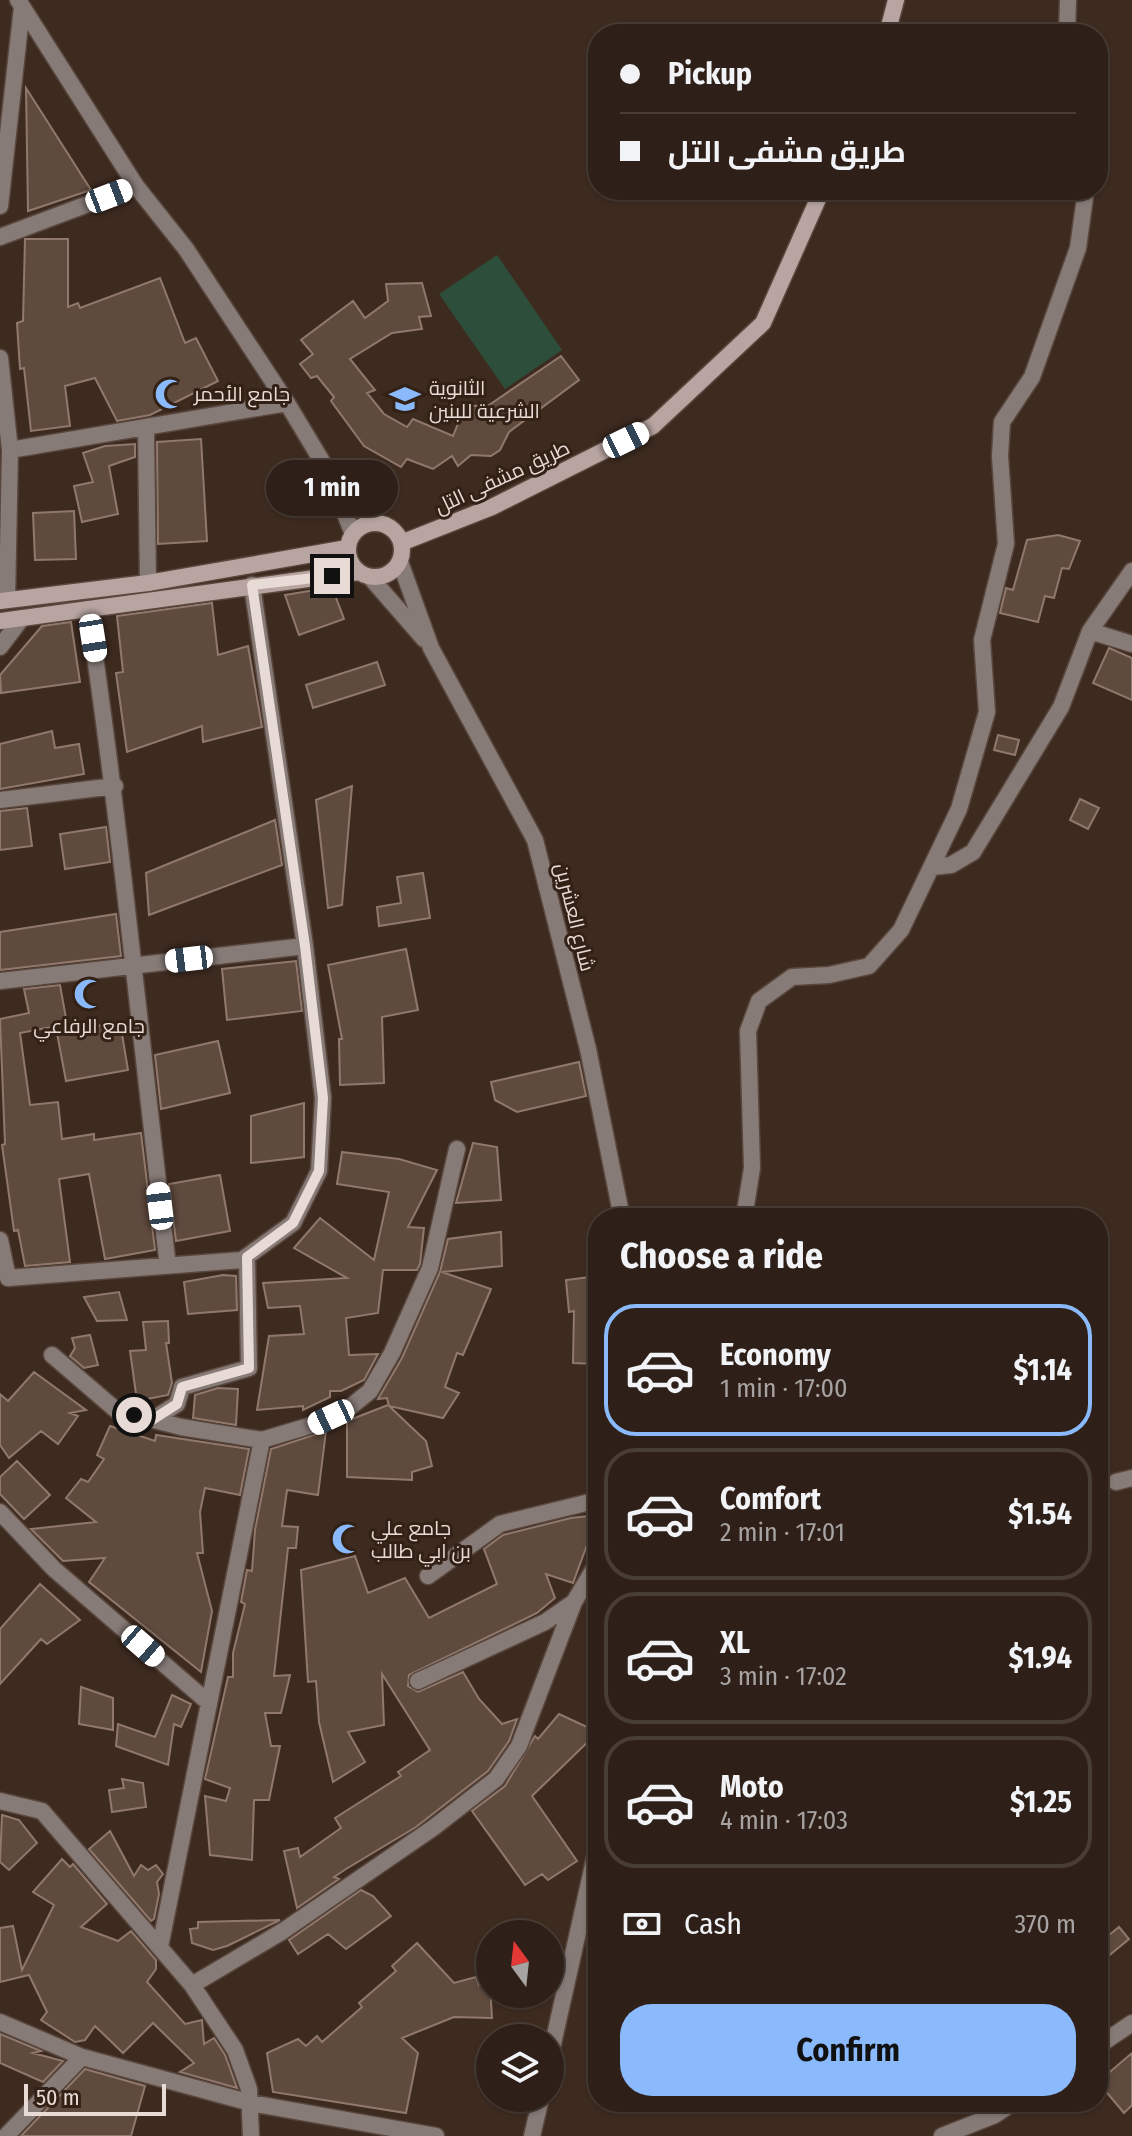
<!DOCTYPE html>
<meta charset="utf-8">
<style>
body{margin:0;font-family:"Fira Sans Condensed",Cairo,sans-serif;background:#362821;color:#f1f3f6;height:100vh;display:flex;flex-direction:column;font-size:30px;white-space:nowrap}
*{box-sizing:border-box;margin:0}
p{font-size:26px;color:#a7a3a2}
.icon{flex:none;width:44px;height:44px;fill:none;stroke:currentColor;stroke-width:2;stroke-linecap:round;stroke-linejoin:round}
.map{position:relative;flex:1;overflow:hidden}
.drawer{position:absolute;left:588px;top:1208px;width:520px;height:904px;display:flex;flex-direction:column;background:#2e2018;border-radius:32px;box-shadow:0 2px 6px #0004,0 0 0 2px #493e37}
.drawer>*{flex:none}
.hud{position:absolute;left:588px;top:24px;width:520px;height:176px;border-radius:32px;box-shadow:0 2px 6px #0004,0 0 0 2px #493e37;display:grid;align-content:center;height:176px;padding:0 32px;background:#2e2018}
.needle{width:52px;rotate:345deg}
.tools{position:absolute;left:476px;top:1920px;display:grid;gap:16px}
.tools a{display:grid;place-items:center;width:88px;height:88px;border-radius:50%;background:#2e2018;box-shadow:0 2px 6px #0004,0 0 0 2px #493e37;font-size:40px}
.scale{position:absolute;left:24px;bottom:20px;width:142px;box-sizing:border-box;padding-left:8px;border:4px solid #e8dbd5;border-top:0;font-size:22px;line-height:28px;white-space:nowrap;color:#e8dbd5;-webkit-text-stroke:6px #332116;paint-order:stroke}
.end{position:absolute;width:36px;height:36px;margin:-18px;border:10px solid #e8dbd5;background:#111;box-shadow:0 0 0 4px #111}
.from{border-radius:50%}
.bubble{position:absolute;height:56px;border-radius:28px;background:#2e2018;box-shadow:0 2px 6px #0004,0 0 0 2px #493e37;font-size:26px;font-weight:700;line-height:56px;text-align:center}
.car{position:absolute;width:24px;height:48px;margin:-24px -12px;border-radius:10px;box-shadow:0 0 6px 2px #0007;background:linear-gradient(#fff 24%,#345 0 40%,#fff 0 76%,#345 0 86%,#fff 0)}
.hud b{display:flex;align-items:center;gap:28px;height:76px;font-size:30px}
.hud b+b{border-top:2px solid #493e37}
.hud i{width:20px;height:20px;background:#f1f3f6}
ul{padding:0;list-style:none}
li{display:flex;align-items:center;gap:24px;height:132px;margin:0 16px 12px;padding:0 16px;border:4px solid #493e37;border-radius:32px}
li div{flex:1}
li b{display:block;font-size:30px}
li em{font-style:normal;font-weight:700}
li.selected{border-color:#8abafc}
li>.icon{width:72px;height:72px;stroke-width:1.5}
h2{padding:0 32px;font-size:36px;line-height:96px}
.pay{display:flex;align-items:center;gap:20px;height:88px;padding:0 32px;font-size:30px}
.pay p{margin-inline-start:auto}
.action{display:flex;gap:16px;margin-top:auto;padding:16px 32px}
.action a{flex:1;height:92px;border-radius:32px;background:#8abafc;color:#111;font-size:32px;font-weight:700;line-height:92px;text-align:center}
.map>svg:first-child{display:block}
.pitch{fill:#2d4e3b}
.building{fill:#5f4a3e;stroke:#90796c;stroke-width:2}
.lines{fill:none;stroke-linecap:round;stroke-linejoin:round}
.street-casing{stroke:#59473d;stroke-width:19}
.secondary-casing{stroke:#59473d;stroke-width:19}
.street{stroke:#877b78;stroke-width:16}
.secondary{stroke:#b8a5a1;stroke-width:16}
.route{stroke:#e8dbd5;stroke-width:10}
.labels{text-anchor:middle;dominant-baseline:central;stroke-width:6;stroke-linejoin:round;paint-order:stroke}
.poi-label{font-size:20px;fill:#e8dbd5;stroke:#332116;text-anchor:start}
.street-label{font-size:20px;fill:#e8dbd5;stroke:#332116}
</style>
<div class="map">
<svg width="1132" height="2136" viewBox="0 0 1132 2136">
<rect width="100%" height="100%" fill="#3e2b20"/>
<path class="pitch" d="M497,255l65,95 -57,39 -66,-95z"/>
<path class="building" d="M26,88l65,102 -63,21z
M25,239h43v68l10,-4 2,5 80,-30 25,65 11,-5 22,43 -68,34 -33,6 -22,-43 -30,8 5,40 -39,5 -7,-63 -4,1 -3,-46 6,-2z
M422,283l9,33 -12,1 3,12 -30,4 -42,26 25,31 -8,3 17,21 23,13 6,-8 40,17 10,-25 9,-5 17,-1 72,-49 18,24 -70,52 -9,18 -9,6 -20,-1 -13,11 -6,-10 -19,13 -26,-10 -6,8 -37,-21 -33,-45 3,-4 -17,-21 -6,2 -11,-14 13,-10 -12,-14 52,-39 12,17 23,-17 -2,-17z
M201,439l6,102 -49,3 -1,-102z
M135,444v13l-26,9 9,48 -36,8 -8,-36 19,-4 -10,-29 22,-7z
M74,511l2,48 -41,1 -2,-47z
M1058,535l22,6 -11,28 -7,-1 -8,30 -9,-2 -7,26 -38,-9 6,-25 7,2 14,-50z
M332,587l12,32 -45,16 -14,-40z
M212,603l6,52 30,-9 14,81 -59,15 -1,-16 -75,26 -11,-79 7,-1 -6,-56z
M71,622l9,60 -79,11 -1,-18 42,-49z
M1109,648l23,10v42l-39,-17z
M377,662l8,23 -72,23 -7,-23z
M52,731l3,17 24,-4 5,30 -84,15v-45z
M998,735l21,5 -4,15 -21,-5z
M352,786l-10,119 -14,3 -12,-108z
M1080,799l19,9 -11,21 -18,-9z
M27,808l5,38 -32,4v-39z
M275,820l7,45 -133,50 -3,-42z
M106,827l4,35 -45,7 -5,-35z
M423,873l7,45 -51,8 -2,-19 24,-4 -4,-26z
M116,914l5,42 -121,14v-38z
M406,949l12,61 -36,7 2,66 -44,2 -1,-46h3l-14,-74z
M296,961l6,50 -75,9 -5,-51z
M60,985l7,39 -47,9 10,72 28,-3 4,37 32,-5v6l47,-7 14,117 -50,9 -16,-85 -30,5 11,83 -45,4 -7,-36 -4,1 -12,-86 3,-1 -5,-125 29,-6 -5,-24z
M120,1022l8,48 -62,11 -9,-48z
M218,1041l12,52 -69,16 -6,-54z
M579,1062l7,34 -69,16 -22,-12 -4,-18z
M304,1103v54l-53,6v-47z
M473,1143l24,4 4,53 -45,3z
M342,1152l57,7 38,11 -29,57 16,1 -4,36 -3,6h-34l-5,43 -32,5 3,37 29,-1 -14,26 -23,11h-11v6l-27,13v-4l-46,4 12,-74 35,-2 -4,-28 -32,2 -5,-25 84,-5 -53,-30 26,-30 54,42 15,-68 -52,-8z
M220,1175l10,56 -54,10 -7,-57z
M501,1232l1,34 -60,6 49,17 -28,66 -6,-2 -12,34 14,6 -16,25 -54,-12 -2,-8 -9,1 24,-41 38,-86 8,-33z
M223,1275l13,1 1,34 -49,4 -4,-32z
M598,1276v15l-9,1 3,33h6v39l-25,-1 1,-52 -5,1 -3,-32z
M119,1292l8,28 -30,1 -13,-24z
M168,1321l1,22h-3l6,40 -4,12 -31,6 -7,-50 16,-1 -3,-28z
M90,1335l8,30 -14,3 -14,-12 5,-8 -3,-10z
M34,1372l52,38 -16,3 8,3 -20,28 -17,-13 -32,27 -9,-13v-51l8,7z
M218,1388l20,1 -2,36 -43,-7 2,-23z
M388,1405l38,36 6,25 -20,6v8l-65,-3v-56z
M110,1426l45,15 1,-6 93,14 -9,46 -35,-7 -5,24 3,41h-6l15,58 -11,61 -112,-90 16,-24 -42,3 -32,-32 65,-7 -30,-24 15,-19 7,3 16,-23 -7,-4z
M326,1431l-8,64 -31,-5 -5,36 16,1 -2,21h-8l-14,128 16,-1 -9,38h-16l6,33h9l-11,54h-15l-2,60 -42,-5 -5,-59 21,5 4,-13 -25,-9 23,-102h5v-24l12,-49 -4,-2 6,-32 5,1 3,-41 16,-81z
M17,1461l33,34 -26,24 -24,-25v-17z
M598,1515l-25,68 -27,-9 9,24 -18,15 -128,62 -1,11 10,6 45,-20 16,27 23,25 15,-5 -8,22 -21,30 -72,56 -70,42 -12,8 5,2 -42,29 -13,-57 14,-3 2,9 41,-29 -6,-10 66,-42 -3,-4 32,-22 -48,-76 2,51 -36,7 17,30 -32,20 -14,-60 -3,-41 -8,1 -7,-112 54,-14 13,37 37,-15 24,40 68,-34 -13,-35 19,-14 68,-17z
M40,1584l40,36 -33,24 -6,-5 -41,45v-55z
M81,1687l32,11v32l-34,-6z
M172,1695l19,9 -10,23 -7,-3 -6,41 -52,-19 2,-22 37,13z
M559,1714l39,18 -66,64 45,65 -29,19 -6,-6 -17,11 -53,-74 33,-25 30,-50 3,3z
M122,1779l21,4 3,24 -34,5 -3,-22 15,-2z
M2,1815l17,5 18,23 -28,27 -9,-8z
M110,1831l24,45 7,-11 7,5 8,-5 7,9 -6,8 2,12 -5,25 -3,2 -62,-72z
M62,1859l8,8 3,-3 34,40 -26,23 37,14 13,-10 25,29v9l-9,13 38,42 17,-4 2,24 10,-6 11,17 12,33 -57,-16 14,-9 -41,-40 -30,30 -28,-27 -10,14 -10,2 -34,-22 6,-8 -18,-37 -29,7v-54l13,-2 9,44 32,-65 -21,-13z
M361,1890l12,6 18,20 -45,33 -18,-15 -30,20 -9,-14z
M280,1920l-53,26 -14,4 -21,-7 -2,-14 8,-1v-6z
M1119,1927l10,12 -23,19 -8,-14z
M417,1943l37,40 22,-6 3,8h11l2,33 -38,-1 -52,21 16,15 -12,60 -133,-21 -6,-39 31,-14 8,7 11,-10 5,6 40,-35 -3,-4 37,-32 -4,-5z
M0,2034l41,17 -8,2 30,8 -20,21 -43,-19z
M1132,2053v52l-8,8 -26,-31z
M85,2069l60,17 -14,50h-110z"/>
<g class="lines">
<g class="street-casing">
<path id="street" d="M18,0l118,186 50,63 101,154 42,70 24,61
M1067,34l1,-34
M0,206l22,-199
M0,237l136,-51
M0,358l10,92 -3,150
M146,429l2,154
M10,450l277,-47
M336,480l41,43
M400,562l31,86 104,192 53,209 34,169
M370,577l54,62
M88,609c33,218 53,438 80,657
M1090,631l42,13
M0,647l22,-29
M0,800l115,-14
M932,867l19,-2 22,-13 88,-145 29,-76 42,-60
M0,981l305,-35
M744,1218l8,-50 -4,-137 11,-30 33,-24 37,-2 40,-9 32,-36 58,-121 28,-97 -5,-72 24,-96 -6,-88 2,-34 30,-45 46,-129 8,-58
M0,1240l8,38 234,-18 51,-37 26,-52 4,-73 -18,-152 -53,-361
M52,1355l64,55 65,17 81,13 50,-15 37,-17 21,-17 22,-38 38,-85 27,-119
M152,1420l25,-16 5,-17 67,-19 -2,-111
M1116,1482l16,-4
M0,1512l54,57 155,134
M428,1576l72,-52 98,-24
M418,1681l127,-59 29,-20
M0,1801l42,10 150,174 43,65 14,39 2,47
M160,1947l102,-507
M192,1985l91,-54 150,-103 63,-49 23,-33 55,-144 24,-40
M0,2022l82,35 169,46 185,33
M1098,2046l34,-23
M550,2057l48,-214
M6,2136l76,-79
M532,2136l9,-38
M942,2136l53,-21 19,-13"/>
</g>
<g class="secondary-casing">
<path id="secondary" d="M887,34l9,-34
M348 550a27 27 0 1 1 54 0a27 27 0 1 1-54 0Z
M401,543l91,-36 161,-81 110,-103 59,-133
M0,601l148,-18 199,-35
M0,621l359,-49"/>
</g>
<use href="#street" class="street"/>
<use href="#secondary" class="secondary"/>
</g>
<g class="lines">
<path class="route" d="M134,1415l18,5 25,-16 5,-17 67,-19 -2,-111 46,-34 26,-52 4,-73 -18,-152 -53,-361 80,-9"/>
</g>
<defs>
<g id="mosque-bare" transform="scale(2.4)"><path d="M3.5-4.9A6 6 0 1 0 3.5 4.9A5 5 0 1 1 3.5-4.9Z" fill="#8abafc" stroke="#332116" stroke-width="2.5" paint-order="stroke"/></g>
<g id="school-bare" transform="scale(2.4)"><path d="M0-5L7-2L0 1L-7-2ZM-4 1L0 2.5L4 1V4Q0 6-4 4Z" fill="#8abafc" stroke="#332116" stroke-width="2.5" paint-order="stroke"/></g>
</defs>
<g fill-rule="evenodd">
<use href="#mosque-bare" x="170" y="394"/>
<use href="#school-bare" x="405" y="399"/>
<use href="#mosque-bare" x="89" y="994"/>
<use href="#mosque-bare" x="347" y="1539"/>
</g>
<g class="labels">
<g class="poi-label">
<text x="429" y="388">الثانوية<tspan x="429" dy="23">الشرعية للبنين</tspan></text>
<text x="194" y="394">جامع الأحمر</text>
<text x="89" y="1026" text-anchor="middle">جامع الرفاعي</text>
<text x="371" y="1528">جامع علي<tspan x="371" dy="23">بن ابي طالب</tspan></text>
</g>
<g class="street-label">
<text transform="translate(502 477) rotate(-25)">طريق مشفى التل</text>
<text transform="translate(575 917) rotate(76)">شارع العشرين</text>
</g>
</g>
</svg>
<div class="tools">
<a><svg class="needle" viewBox="-14 -14 28 28"><path d="M0-13l5 13h-10z" fill="#e53935"/><path d="M0 13l5-13h-10z" fill="#a7a3a2"/></svg></a>
<a><svg class="icon" aria-label="layers" viewBox="0 0 24 24"><path d="M12 4l9 5-9 5-9-5zM3 14l9 5 9-5"/></svg></a>
</div>
<div class="scale">50 m</div>
<i class="end from" style="left:134px;top:1415px"></i>
<i class="end" style="left:332px;top:576px"></i>
<div class="bubble" style="left:266px;top:460px;width:132px">1 min</div>
<i class="car" style="left:109px;top:196px;rotate:69deg"></i>
<i class="car" style="left:626px;top:440px;rotate:64deg"></i>
<i class="car" style="left:93px;top:638px;rotate:171deg"></i>
<i class="car" style="left:189px;top:959px;rotate:263deg"></i>
<i class="car" style="left:160px;top:1206px;rotate:353deg"></i>
<i class="car" style="left:331px;top:1417px;rotate:245deg"></i>
<i class="car" style="left:143px;top:1646px;rotate:131deg"></i>
<div class="hud">
<b><i class="from"></i>Pickup</b>
<b><i></i>طريق مشفى التل</b>
</div>
<section class="drawer">
<h2>Choose a ride</h2>
<ul>
<li class="selected"><svg class="icon" aria-label="car" viewBox="0 0 24 24"><path d="M5 17H2v-5l4-1 3-4h7l3 4 3 1v5h-3M9 17h6M6 11h13"/><circle cx="7" cy="17" r="2"/><circle cx="17" cy="17" r="2"/></svg><div><b>Economy</b><p>1 min · 17:00</p></div><em>$1.14</em></li>
<li><svg class="icon" aria-label="car" viewBox="0 0 24 24"><path d="M5 17H2v-5l4-1 3-4h7l3 4 3 1v5h-3M9 17h6M6 11h13"/><circle cx="7" cy="17" r="2"/><circle cx="17" cy="17" r="2"/></svg><div><b>Comfort</b><p>2 min · 17:01</p></div><em>$1.54</em></li>
<li><svg class="icon" aria-label="car" viewBox="0 0 24 24"><path d="M5 17H2v-5l4-1 3-4h7l3 4 3 1v5h-3M9 17h6M6 11h13"/><circle cx="7" cy="17" r="2"/><circle cx="17" cy="17" r="2"/></svg><div><b>XL</b><p>3 min · 17:02</p></div><em>$1.94</em></li>
<li><svg class="icon" aria-label="car" viewBox="0 0 24 24"><path d="M5 17H2v-5l4-1 3-4h7l3 4 3 1v5h-3M9 17h6M6 11h13"/><circle cx="7" cy="17" r="2"/><circle cx="17" cy="17" r="2"/></svg><div><b>Moto</b><p>4 min · 17:03</p></div><em>$1.25</em></li>
</ul>
<div class="pay"><svg class="icon" aria-label="cash" viewBox="0 0 24 24"><path d="M3 7h18v10H3z"/><circle cx="12" cy="12" r="2"/></svg>Cash<p>370 m</p></div>
<div class="action"><a>Confirm</a></div>
</section>
</div>
